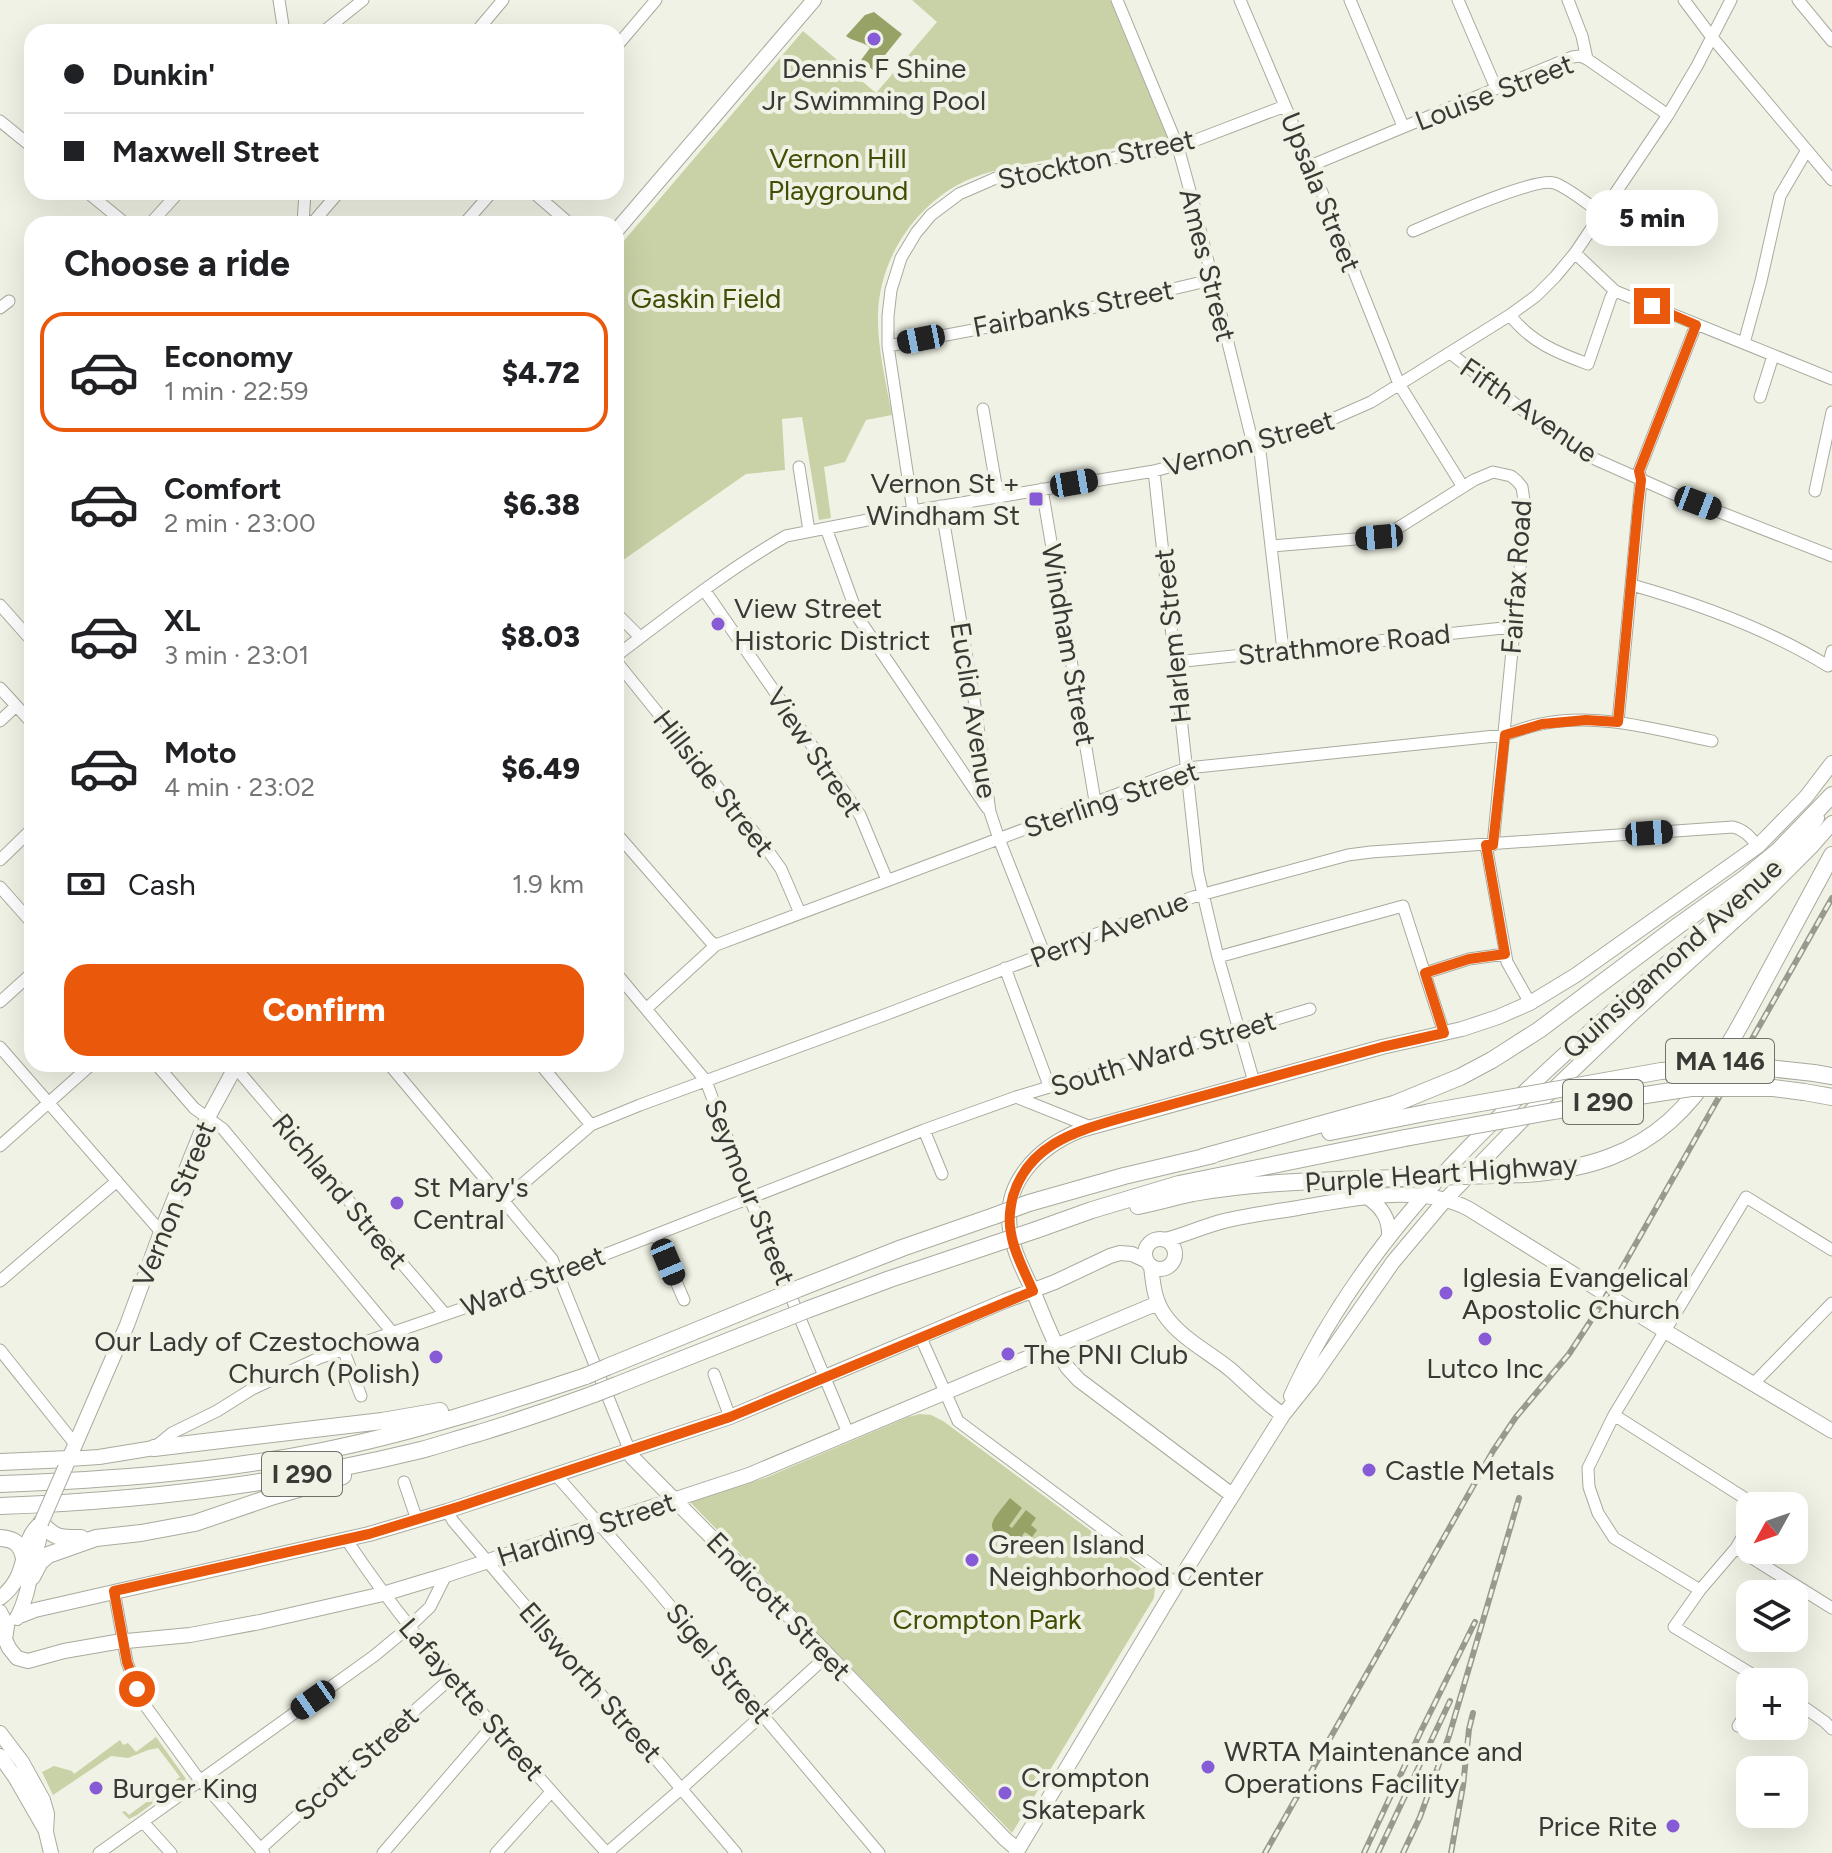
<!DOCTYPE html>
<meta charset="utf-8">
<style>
body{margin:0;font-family:Figtree,sans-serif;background:#f6f6f6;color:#202124;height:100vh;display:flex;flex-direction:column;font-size:30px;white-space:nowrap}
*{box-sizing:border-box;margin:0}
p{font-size:26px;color:#757577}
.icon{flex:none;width:44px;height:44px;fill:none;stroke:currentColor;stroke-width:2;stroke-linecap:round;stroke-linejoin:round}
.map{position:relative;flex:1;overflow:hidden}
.side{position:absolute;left:24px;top:216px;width:600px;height:856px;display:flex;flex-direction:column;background:#fff;border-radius:24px;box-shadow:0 8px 32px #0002}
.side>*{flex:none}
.guide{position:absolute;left:24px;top:24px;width:600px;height:176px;border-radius:24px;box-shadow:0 8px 32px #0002;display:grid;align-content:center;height:176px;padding:0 40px;background:#fff}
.needle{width:52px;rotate:230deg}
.tools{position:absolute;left:1736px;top:1492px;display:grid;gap:16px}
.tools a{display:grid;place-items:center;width:72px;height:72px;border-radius:16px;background:#fff;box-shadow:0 8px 32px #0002;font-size:40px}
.end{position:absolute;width:36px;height:36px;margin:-18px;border:10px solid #ea580c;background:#fff;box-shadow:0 0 0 4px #fff}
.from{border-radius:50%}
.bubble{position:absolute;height:56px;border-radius:24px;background:#fff;box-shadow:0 8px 32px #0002;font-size:26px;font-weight:800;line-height:56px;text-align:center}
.car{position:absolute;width:24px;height:48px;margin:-24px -12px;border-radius:10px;box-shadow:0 0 6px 2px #0007;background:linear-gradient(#222 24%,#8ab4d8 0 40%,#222 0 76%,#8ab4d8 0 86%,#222 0)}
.guide b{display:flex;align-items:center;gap:28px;height:76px;font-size:30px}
.guide b+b{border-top:2px solid #e0e0e0}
.guide i{width:20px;height:20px;background:#202124}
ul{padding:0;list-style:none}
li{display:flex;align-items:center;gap:24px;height:120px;margin:0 16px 12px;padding:0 24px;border:4px solid transparent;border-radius:24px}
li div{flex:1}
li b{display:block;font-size:30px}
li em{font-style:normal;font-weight:800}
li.active{border-color:#ea580c}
li>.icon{width:72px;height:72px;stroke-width:1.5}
h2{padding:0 40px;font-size:36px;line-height:96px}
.pay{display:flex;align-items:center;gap:20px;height:88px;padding:0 40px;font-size:30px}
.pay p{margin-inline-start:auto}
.cta{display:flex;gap:16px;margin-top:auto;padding:16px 40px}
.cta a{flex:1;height:92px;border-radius:24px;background:#ea580c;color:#fff;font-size:32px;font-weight:800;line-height:92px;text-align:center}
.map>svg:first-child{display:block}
.green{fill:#c9d2a6}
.water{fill:#97a267}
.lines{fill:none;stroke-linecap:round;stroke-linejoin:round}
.minor-casing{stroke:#a8ab9e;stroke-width:13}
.major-casing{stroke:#a8ab9e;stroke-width:16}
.highway-casing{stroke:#a8ab9e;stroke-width:18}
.minor{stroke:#fff;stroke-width:11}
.major{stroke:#fff;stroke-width:14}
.highway{stroke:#fff;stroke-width:16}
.rail-casing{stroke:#989a90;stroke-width:6}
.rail{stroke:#eff2e4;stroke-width:3;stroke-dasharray:9;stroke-linecap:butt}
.major-bridge-casing{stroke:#a8ab9e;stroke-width:16;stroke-linecap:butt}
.highway-bridge-casing{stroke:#a8ab9e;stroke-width:18;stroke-linecap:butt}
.major-bridge{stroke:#fff;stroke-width:14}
.highway-bridge{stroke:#fff;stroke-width:16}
.route{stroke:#ea580c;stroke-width:10}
.poi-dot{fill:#875bd5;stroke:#eff2e4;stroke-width:3}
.labels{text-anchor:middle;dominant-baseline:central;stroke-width:8;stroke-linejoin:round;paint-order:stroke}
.shield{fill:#eff2e4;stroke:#70716a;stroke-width:2}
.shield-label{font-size:26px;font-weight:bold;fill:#393a35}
.poi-label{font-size:28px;fill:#393a35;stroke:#eff2e4;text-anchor:start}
.street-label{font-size:28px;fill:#393a35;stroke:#eff2e4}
.park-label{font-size:28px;fill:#444d05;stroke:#eff2e4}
</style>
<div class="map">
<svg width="1832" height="1853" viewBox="0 0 1832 1853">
<rect width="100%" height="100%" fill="#eff2e4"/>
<path class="green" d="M912,0h198l58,139c-38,6 -77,13 -115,20 -28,5 -56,9 -83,20 -52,22 -90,77 -92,134 -1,34 8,69 14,102l-26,5 -21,42 -21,5 7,51 -12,2 -17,-103 -20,2 3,51 -39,4 -130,91v-315l187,-219 73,62 61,-71z
M920,1414l11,1 12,6 206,153 6,12 -1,12 -142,235 -322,-331 75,-24 143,-61z
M156,1737l30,42 -49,36 -8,4 -7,-7 3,-1 4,4 51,-38 -22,-29 -10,2 -20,8 -17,-2 -58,39 -11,-23 12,-6 18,5 2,3 46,-34 3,5 5,-2 8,9z"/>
<path class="water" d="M874,12l28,22 -29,36 -12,-10 9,-12c-7,-7 -16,-6 -24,-12l19,-21z
M1010,1498l12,10 -13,18 3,2 14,-18 10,8 -5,7 6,5 -5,7 -7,-5 -12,16c-30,-22 -25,-22 -3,-50z"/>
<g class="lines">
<g class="minor-casing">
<path id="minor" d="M279,0l5,32
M1117,0l61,147 18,66 55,223 9,15 23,199
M1240,0l89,209 70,175 64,103
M1350,0l53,126
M1458,0l38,88
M1568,0l14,36 5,23
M1684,0l27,36 121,144
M1798,0l34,41
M323,32l40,-32
M476,32l27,-32
M616,47l40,-47
M0,121l32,26
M1310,166l262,-109 8,-1 7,3 81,56
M87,192l39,32
M533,192l37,32
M150,224l28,-31 3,-1
M303,224l2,-32
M309,224l6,-4 24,-28
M464,224l28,-32
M1413,231c24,-10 121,-54 141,-48 12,3 36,23 47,30
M1575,253l40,38 217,88
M0,308l9,-7
M1510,315c20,27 48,38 78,49l23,-67 4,-6
M1744,343l17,-62 19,-85 27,-46
M888,346l207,-39 116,-27
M1450,353l83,65 40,29 24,13 79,35 156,61
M1760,397l13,-41
M983,409l15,88
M799,467l10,64
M1154,471l44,402 20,84 36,125
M1042,489l53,312
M1815,491l17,-79
M941,506l33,193 16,113 9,27 45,114
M913,511l-25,-165v-30l3,-26 10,-32 15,-25 15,-18 28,-21 37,-16 182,-31 107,-41
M826,528l33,91 128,189
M1272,546l107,-9 11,-4 84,-53 19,-8 18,4 6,5 5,6 3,20 -1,21 -31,317
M1632,585c67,19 136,44 196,81l4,-15
M705,591l155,224 27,65
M0,605l32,36
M616,613l24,24
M616,656c54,-41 111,-86 170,-120l127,-25 241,-40 158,-43 59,-26 139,-87 26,-19 19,-19 20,-24 93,-138 29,-49 34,-66
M616,661l145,180 20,28 19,44
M1175,662l338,-35
M0,688l32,35
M0,721l16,-15
M1618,722l23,-242 -2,-9 57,-146
M616,833l94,108 6,4
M1486,845l21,117 23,41
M0,860l32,-31
M0,887l32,36
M1218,957l185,-51 41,127
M1005,968l42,112 1,7
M616,973l90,108 44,118 98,234
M1425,973l44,-14 36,-5
M0,1002l32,-29
M646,1009l70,-64 471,-177 318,-33c12,-4 24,-9 36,-11 57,-12 116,6 171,17
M0,1047l161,185
M156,1064l38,44 29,21 169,203
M389,1064l163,195 77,190
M540,1064l51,61
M235,1069l6,5 204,240
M1016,1097l75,30
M924,1130l18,44
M0,1146l92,-82
M504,1200l87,-75 49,-20 247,-91 306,-117 155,-42 23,-3 362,-25c12,3 17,10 25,19
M656,1235l28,65
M0,1281l117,-100
M921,1338l37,83 219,163
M343,1349l18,47
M0,1350l75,94
M714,1374l16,43
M1754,1383l78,-80
M1614,1415l143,91
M155,1447l17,-14 45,-22 35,-22 67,-31 226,-78 20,-10 359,-140 92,-33 294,-88
M556,1475l94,107 229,271
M404,1482l13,38
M447,1511l6,10 283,332
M1750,1524l-14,24 -36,42 -26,37 91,55
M346,1539c45,68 93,125 147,186 38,43 75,86 114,128
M1736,1548l96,60
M1700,1590l-86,-52 -16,-25 -9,-26 -1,-19 26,-53 132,-218 86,53
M114,1591l13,71 10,27 10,19 48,66 69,79
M1794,1700l31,22 7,7
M1738,1726l12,-19
M143,1822l28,31
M260,1849l191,-171
M99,1853l275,-197 35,-29 21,-20 16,-32
M383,1853l110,-128
M496,1853l55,-61
M607,1853l75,-65 146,-133"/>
</g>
<g class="major-casing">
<path id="major" d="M616,231l198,-231
M1367,1197c15,10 23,22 22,40
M1145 1254a15 15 0 1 1 30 0a15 15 0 1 1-30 0Z
M1165,1240c20,-5 39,-14 59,-19 24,-6 49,-9 74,-13 52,-9 122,-25 171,1l196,122 167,100
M1151,1266c2,17 3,33 13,48 16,24 45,38 67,56 17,15 33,32 52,45
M1291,1396c65,-144 179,-257 295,-361 62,-56 125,-110 187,-166l30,-31 14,-20
M629,1449l3,8 191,193 182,189 13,11
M69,1459l30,-2 55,-9
M65,1468l62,-143 34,-93 43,-107 33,-61
M1232,1495l-153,-115 -12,-13c-13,-24 -23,-49 -33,-74 -9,-19 -19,-38 -23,-58 -11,-51 27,-88 70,-105l301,-83 80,-18 36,-12 32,-14 46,-28 182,-129 48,-49 26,-34
M0,1598c32,-24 17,-56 41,-75
M0,1612l7,14 -2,13 4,9 8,10 11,3 36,-10 52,-9 74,-7 70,-13 123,-28 63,-19 303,-100 409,-172
M17,1617l18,-7 334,-76 78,-23 283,-94 275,-116 50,-19 55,-26 10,-3 12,1 15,7
M17,1618c10,-19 12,-36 16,-57 3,-13 9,-24 8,-38
M0,1733l22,29 21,38 4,14 -1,18 5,21
M0,1756l15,21 31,54
M1016,1853l161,-269 106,-169 28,-35 82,-118 53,-63 92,-95 96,-92 131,-119 47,-47 20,-23"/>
</g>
<g class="highway-casing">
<path id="highway" d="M1814,1073l18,3
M1804,1092l28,5
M1330,1132l100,-20
M1203,1157l191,-53 66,-27 32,-17 47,-30 140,-105 66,-47 33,-27 54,-56
M1526,1174c133,-10 173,-71 231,-180 25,-46 50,-93 75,-139
M1029,1203l95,-27 89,-21
M1138,1206c19,-4 37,-9 55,-13 57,-10 116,-12 174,-14
M1036,1230l56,-20 87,-26 226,-46
M800,1288l102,-40 92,-32
M809,1309l81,-30 104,-35
M607,1367l169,-69
M617,1385l167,-66
M154,1448l228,-27 58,-10
M0,1462l69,-3
M0,1484c108,-4 216,-12 322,-33 89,-18 177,-46 264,-75
M0,1506c141,-5 283,-22 421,-56 19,-5 39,-12 58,-17 39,-12 77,-25 115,-39
M41,1523c14,16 20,15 40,15
M0,1538c15,1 21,6 24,20
M32,1577l8,-15 8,-7 48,-17 45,-5 54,-10 79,-27 69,-20"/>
</g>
<use href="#minor" class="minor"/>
<use href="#major" class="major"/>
<use href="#highway" class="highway"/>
<g class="rail-casing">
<path id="rail" d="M1265,1853l228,-402 23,-34 53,-63 32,-49 231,-407
M1364,1853l57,-122 54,-109
M1378,1853l72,-152
M1403,1853l17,-36 29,-81 70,-238
M1451,1853l12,-67 6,-57 4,-16"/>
</g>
<use href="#rail" class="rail"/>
<g class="major-bridge-casing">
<path id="major-bridge" d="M41,1523l24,-55"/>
</g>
<g class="highway-bridge-casing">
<path id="highway-bridge" d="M1430,1112l231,-41 71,-5 27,1 55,6
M1405,1138l221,-40 65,-10h82l31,4
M1367,1179l159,-5
M994,1216l35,-13
M994,1244l42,-14
M776,1298l24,-10
M784,1319l25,-10
M586,1376l21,-9
M594,1394l23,-9"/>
</g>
<use href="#major-bridge" class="major-bridge"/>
<use href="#highway-bridge" class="highway-bridge"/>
</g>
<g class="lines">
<path class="route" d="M137,1689l-10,-27 -13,-71 255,-57 92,-28 269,-89 303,-126c-8,-19 -19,-38 -22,-58 -3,-13 -1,-25 2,-37 15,-50 60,-64 105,-77l264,-72 62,-14 -19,-60 44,-14 36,-5 -19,-109h7l12,-110 37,-11 44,-4 32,2 20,-216 3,-26 -2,-9 57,-146 -44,-19"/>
</g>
<g class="poi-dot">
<circle cx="874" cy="39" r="8"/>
<rect x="1028" y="491" width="16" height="16" rx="4"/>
<circle cx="718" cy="624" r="8"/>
<circle cx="397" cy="1203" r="8"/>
<circle cx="1446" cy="1293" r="8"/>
<circle cx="1485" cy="1339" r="8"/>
<circle cx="1008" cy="1354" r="8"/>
<circle cx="436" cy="1357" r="8"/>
<circle cx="1369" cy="1470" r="8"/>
<circle cx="972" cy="1560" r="8"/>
<circle cx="1208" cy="1767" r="8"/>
<circle cx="96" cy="1788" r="8"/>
<circle cx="1005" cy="1793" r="8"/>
<circle cx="1673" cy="1826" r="8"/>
</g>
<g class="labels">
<g class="shield">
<rect x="1666" y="1039" width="108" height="44" rx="6"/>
<rect x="1563" y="1080" width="80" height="44" rx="6"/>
<rect x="262" y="1452" width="80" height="44" rx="6"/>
</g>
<g class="shield-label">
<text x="1720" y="1061">MA 146</text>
<text x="1603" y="1102">I 290</text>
<text x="302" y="1474">I 290</text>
</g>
<g class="poi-label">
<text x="874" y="68" text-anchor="middle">Dennis F Shine<tspan x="874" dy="32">Jr Swimming Pool</tspan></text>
<text x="1020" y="483" text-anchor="end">Vernon St +<tspan x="1020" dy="32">Windham St</tspan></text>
<text x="734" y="608">View Street<tspan x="734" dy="32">Historic District</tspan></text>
<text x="413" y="1187">St Mary's<tspan x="413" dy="32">Central</tspan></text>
<text x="1462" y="1277">Iglesia Evangelical<tspan x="1462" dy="32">Apostolic Church</tspan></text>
<text x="420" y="1341" text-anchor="end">Our Lady of Czestochowa<tspan x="420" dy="32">Church (Polish)</tspan></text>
<text x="1024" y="1354">The PNI Club</text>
<text x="1485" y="1368" text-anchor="middle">Lutco Inc</text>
<text x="1385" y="1470">Castle Metals</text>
<text x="988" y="1544">Green Island<tspan x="988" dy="32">Neighborhood Center</tspan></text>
<text x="1224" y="1751">WRTA Maintenance and<tspan x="1224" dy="32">Operations Facility</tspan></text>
<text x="1021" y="1777">Crompton<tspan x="1021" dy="32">Skatepark</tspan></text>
<text x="112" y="1788">Burger King</text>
<text x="1657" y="1826" text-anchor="end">Price Rite</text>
</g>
<g class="street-label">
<text transform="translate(1494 92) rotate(-21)">Louise Street</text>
<text transform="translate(1096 159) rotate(-12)">Stockton Street</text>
<text transform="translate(1321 192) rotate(68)">Upsala Street</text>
<text transform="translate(1208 265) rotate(76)">Ames Street</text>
<text transform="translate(1073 308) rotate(-11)">Fairbanks Street</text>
<text transform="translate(1529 410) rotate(35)">Fifth Avenue</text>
<text transform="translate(1249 443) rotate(-16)">Vernon Street</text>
<text transform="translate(1516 577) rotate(-86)">Fairfax Road</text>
<text transform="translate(1172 636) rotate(-96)">Harlem Street</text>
<text transform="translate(1344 644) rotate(-6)">Strathmore Road</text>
<text transform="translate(1069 645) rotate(80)">Windham Street</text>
<text transform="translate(974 710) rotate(81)">Euclid Avenue</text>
<text transform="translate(815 752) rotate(56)">View Street</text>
<text transform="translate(714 783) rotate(52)">Hillside Street</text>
<text transform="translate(1111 799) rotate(-19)">Sterling Street</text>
<text transform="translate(1109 929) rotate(-21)">Perry Avenue</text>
<text transform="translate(1672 958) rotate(-42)">Quinsigamond Avenue</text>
<text transform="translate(1163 1053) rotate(-17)">South Ward Street</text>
<text transform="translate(1441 1173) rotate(-4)">Purple Heart Highway</text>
<text transform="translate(340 1191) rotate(50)">Richland Street</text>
<text transform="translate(750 1192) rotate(68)">Seymour Street</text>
<text transform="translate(174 1204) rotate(-68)">Vernon Street</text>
<text transform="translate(533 1281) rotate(-21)">Ward Street</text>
<text transform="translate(586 1529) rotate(-18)">Harding Street</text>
<text transform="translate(779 1606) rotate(46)">Endicott Street</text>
<text transform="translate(719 1663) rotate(50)">Sigel Street</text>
<text transform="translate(591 1682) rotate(49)">Ellsworth Street</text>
<text transform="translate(472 1699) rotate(49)">Lafayette Street</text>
<text transform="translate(356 1763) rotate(-42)">Scott Street</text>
</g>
<g class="park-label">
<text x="838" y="158">Vernon Hill<tspan x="838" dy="32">Playground</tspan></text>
<text x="706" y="298">Gaskin Field</text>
<text x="987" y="1619">Crompton Park</text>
</g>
</g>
</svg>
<div class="tools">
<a><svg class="needle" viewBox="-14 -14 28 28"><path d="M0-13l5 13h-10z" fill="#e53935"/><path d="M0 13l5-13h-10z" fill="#757577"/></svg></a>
<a><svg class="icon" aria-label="layers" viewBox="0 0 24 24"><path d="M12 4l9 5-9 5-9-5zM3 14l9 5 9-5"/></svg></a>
<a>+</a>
<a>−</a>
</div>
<i class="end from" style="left:137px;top:1689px"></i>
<i class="end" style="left:1652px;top:306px"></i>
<div class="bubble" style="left:1586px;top:190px;width:132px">5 min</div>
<i class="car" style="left:921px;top:339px;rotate:259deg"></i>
<i class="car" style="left:1074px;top:483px;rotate:80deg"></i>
<i class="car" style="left:1698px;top:503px;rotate:111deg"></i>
<i class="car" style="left:1379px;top:537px;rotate:265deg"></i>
<i class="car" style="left:1649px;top:833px;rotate:86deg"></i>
<i class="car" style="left:668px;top:1262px;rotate:157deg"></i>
<i class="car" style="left:313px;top:1700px;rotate:235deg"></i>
<div class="guide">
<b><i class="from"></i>Dunkin'</b>
<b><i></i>Maxwell Street</b>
</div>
<section class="side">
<h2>Choose a ride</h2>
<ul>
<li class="active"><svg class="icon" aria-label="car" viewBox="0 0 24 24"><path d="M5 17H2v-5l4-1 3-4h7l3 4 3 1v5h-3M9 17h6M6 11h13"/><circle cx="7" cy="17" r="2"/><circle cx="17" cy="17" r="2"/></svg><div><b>Economy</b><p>1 min · 22:59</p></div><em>$4.72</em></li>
<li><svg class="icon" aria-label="car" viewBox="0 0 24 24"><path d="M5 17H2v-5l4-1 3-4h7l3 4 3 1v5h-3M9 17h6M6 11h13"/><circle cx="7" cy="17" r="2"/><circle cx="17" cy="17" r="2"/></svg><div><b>Comfort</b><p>2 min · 23:00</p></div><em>$6.38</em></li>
<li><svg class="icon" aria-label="car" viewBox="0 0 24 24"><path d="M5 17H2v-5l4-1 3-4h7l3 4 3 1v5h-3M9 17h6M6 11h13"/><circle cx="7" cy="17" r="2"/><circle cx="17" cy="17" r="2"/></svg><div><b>XL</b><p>3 min · 23:01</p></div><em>$8.03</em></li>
<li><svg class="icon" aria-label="car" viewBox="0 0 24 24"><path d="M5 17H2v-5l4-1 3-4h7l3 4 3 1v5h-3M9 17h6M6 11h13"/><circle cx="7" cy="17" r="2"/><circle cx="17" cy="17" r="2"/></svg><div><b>Moto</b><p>4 min · 23:02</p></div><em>$6.49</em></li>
</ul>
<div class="pay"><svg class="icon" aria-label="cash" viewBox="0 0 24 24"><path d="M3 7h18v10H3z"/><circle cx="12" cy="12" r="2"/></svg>Cash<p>1.9 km</p></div>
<div class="cta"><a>Confirm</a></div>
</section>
</div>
